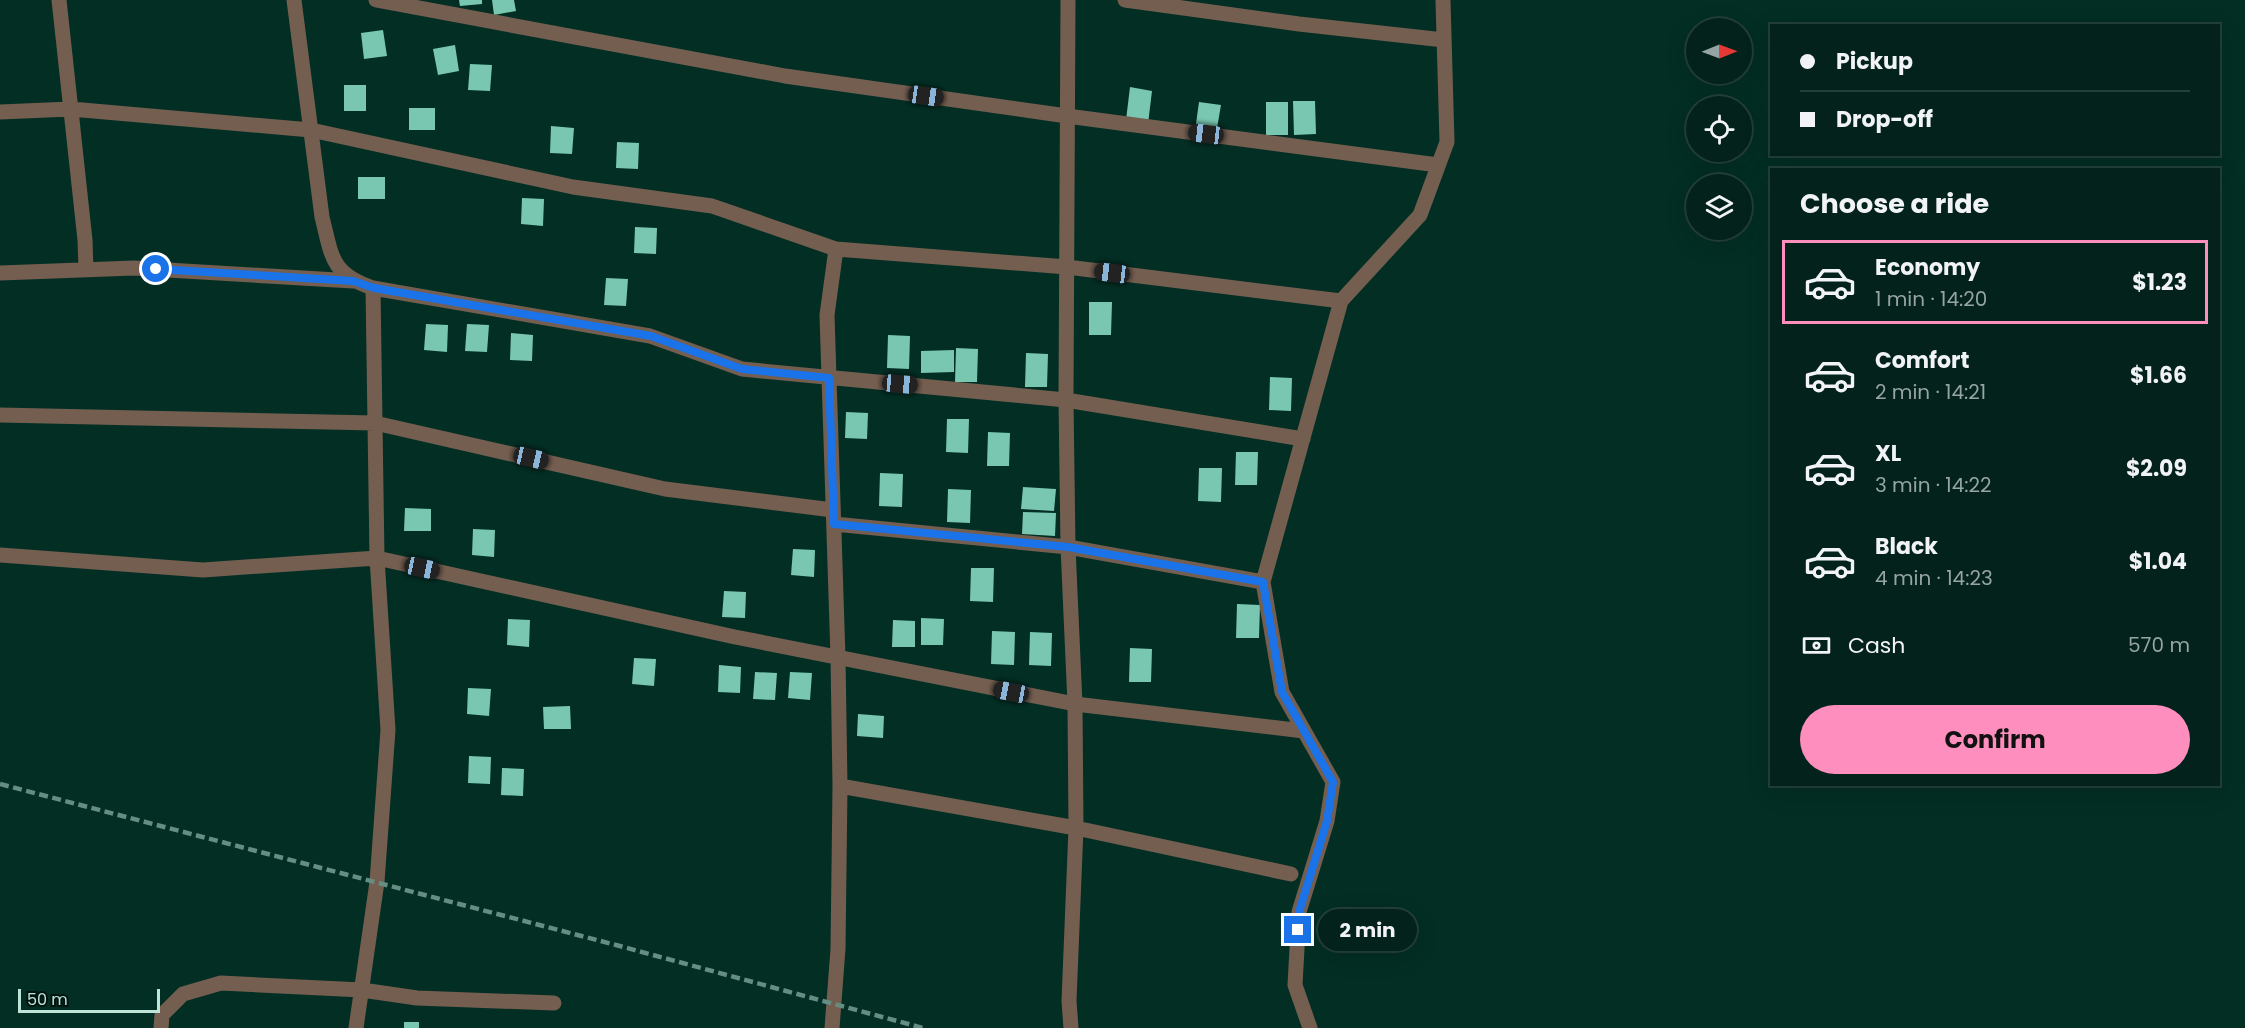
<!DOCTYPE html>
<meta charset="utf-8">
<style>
body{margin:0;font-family:Poppins,sans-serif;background:#102f28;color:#f1f3f6;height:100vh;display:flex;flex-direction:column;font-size:22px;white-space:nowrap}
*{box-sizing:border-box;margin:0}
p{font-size:20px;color:#96a4a3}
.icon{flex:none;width:33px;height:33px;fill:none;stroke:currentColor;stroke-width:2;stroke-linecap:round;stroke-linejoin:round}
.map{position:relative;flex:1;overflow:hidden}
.sheet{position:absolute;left:1770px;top:168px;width:450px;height:618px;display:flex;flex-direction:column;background:#02221b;border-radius:0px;box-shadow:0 6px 24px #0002,0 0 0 2px #233f3a}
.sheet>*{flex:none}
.banner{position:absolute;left:1770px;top:24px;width:450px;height:132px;border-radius:0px;box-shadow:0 6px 24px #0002,0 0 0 2px #233f3a;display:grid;align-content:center;height:132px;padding:0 30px;background:#02221b}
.needle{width:39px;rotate:89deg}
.buttons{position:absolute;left:1686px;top:18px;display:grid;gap:12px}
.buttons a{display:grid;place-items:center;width:66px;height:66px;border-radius:50%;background:#02221b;box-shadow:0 6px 24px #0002,0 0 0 2px #233f3a;font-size:30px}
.scale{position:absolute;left:18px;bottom:15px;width:142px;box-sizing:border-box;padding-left:6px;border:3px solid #bfe3d7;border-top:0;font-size:16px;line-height:21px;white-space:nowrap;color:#bfe3d7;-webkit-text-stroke:4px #00130e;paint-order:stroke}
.end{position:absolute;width:27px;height:27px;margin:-14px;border:8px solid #1a73e8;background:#fff;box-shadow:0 0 0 3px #fff}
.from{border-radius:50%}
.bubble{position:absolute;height:42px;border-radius:21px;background:#02221b;box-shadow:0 6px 24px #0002,0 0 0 2px #233f3a;font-size:20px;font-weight:700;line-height:42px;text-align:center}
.car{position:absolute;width:18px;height:36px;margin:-18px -9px;border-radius:8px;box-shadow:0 0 4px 2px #0007;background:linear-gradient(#222 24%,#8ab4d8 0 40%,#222 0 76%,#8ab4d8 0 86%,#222 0)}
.banner b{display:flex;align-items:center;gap:21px;height:57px;font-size:22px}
.banner b+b{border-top:2px solid #233f3a}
.banner i{width:15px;height:15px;background:#f1f3f6}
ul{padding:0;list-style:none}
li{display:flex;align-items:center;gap:18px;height:84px;margin:0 12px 9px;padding:0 18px;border:3px solid transparent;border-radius:0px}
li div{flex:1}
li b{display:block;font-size:22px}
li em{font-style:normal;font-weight:700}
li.on{border-color:#fe8ebe}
li>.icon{width:54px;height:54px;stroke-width:1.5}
h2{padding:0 30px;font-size:27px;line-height:72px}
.pay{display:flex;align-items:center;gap:15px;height:66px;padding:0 30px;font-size:22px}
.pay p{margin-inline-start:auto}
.button{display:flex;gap:12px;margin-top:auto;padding:12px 30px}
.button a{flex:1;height:69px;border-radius:36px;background:#fe8ebe;color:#111;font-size:24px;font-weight:700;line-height:69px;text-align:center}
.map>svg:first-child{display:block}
.building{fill:#79c7b1}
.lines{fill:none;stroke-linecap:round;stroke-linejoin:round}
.street{stroke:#745e50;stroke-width:15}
.rail{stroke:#658d82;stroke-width:4.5;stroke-dasharray:9 4.5;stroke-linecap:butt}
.route{stroke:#1a73e8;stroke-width:8}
</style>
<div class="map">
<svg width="2245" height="1028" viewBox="0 0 2245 1028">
<rect width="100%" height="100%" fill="#032e24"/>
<path class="building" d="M459,0h23v4l-22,2z
M492,0h22l2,11 -22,4z
M383,30l4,26 -23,3 -3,-26z
M455,45l4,26 -21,4 -5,-26z
M470,64l22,1 -2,26 -22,-1z
M344,85h22v26h-22z
M1130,87l22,4 -4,33 -22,-4z
M1293,101h22l1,33 -22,1z
M1199,102l22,3 -5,29 -21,-3z
M1266,102h22v33h-22z
M409,108h26v22h-26z
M551,126l23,2 -2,26 -22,-1z
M617,142l22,1 -1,26 -22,-1z
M358,177h27v22h-27z
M522,198l22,1 -1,27 -22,-2z
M635,227l22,1 -1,26 -22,-1z
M606,278l22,1 -2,27 -22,-1z
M1089,302h23l-1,33h-22z
M426,324l22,1 -1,27 -23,-2z
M467,324l22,1 -2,27 -22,-1z
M511,333l22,2 -1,26 -22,-1z
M888,335l22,1 -1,33 -22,-1z
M956,348l22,1 -1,33h-22z
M954,350v22l-33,1v-22z
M1026,353l22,1 -1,33h-22z
M1270,377l22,1 -1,33 -22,-1z
M846,412l22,1 -1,26 -22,-1z
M947,419h22l-1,34 -22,-1z
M988,432l22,1 -1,33h-22z
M1236,452h22l-1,33h-22z
M1199,468h23l-1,34 -23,-1z
M880,473l23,1 -1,33 -23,-1z
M1023,487l33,2 -2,22 -33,-2z
M948,489l23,1 -1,33 -23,-1z
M405,508l26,1v22h-27z
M1023,512l33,1 -1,23 -33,-2z
M473,529l22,1 -1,27 -22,-2z
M793,549l22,1 -1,27 -23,-2z
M971,568h23l-1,34 -23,-1z
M724,591l22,1 -1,26 -23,-1z
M1237,604l23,1 -1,33h-23z
M921,618l23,1 -1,26h-22z
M508,619l22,1 -1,27 -22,-2z
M893,620l22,1v26h-23z
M992,631l23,1 -1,33 -23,-1z
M1030,632l22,1 -1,33 -22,-1z
M1130,648l22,1 -1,33h-22z
M634,658l22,1 -2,27 -22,-2z
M719,665l22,2 -1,26 -22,-1z
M755,672l22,1 -2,27 -22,-1z
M790,672l22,1 -2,27 -22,-2z
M468,688l23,1 -2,27 -22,-2z
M570,706l1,23h-27l-1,-22z
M858,714l26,2 -1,22 -26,-2z
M469,756l22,1 -1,27 -22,-1z
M502,768l22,1 -1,27 -22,-1z
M404,1022h15v6h-15z"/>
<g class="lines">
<path class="street" d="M59,0l26,240 1,30
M294,0l28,217c10,40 9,57 51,71l277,48 92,33 324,31 237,39
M376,0l409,76 282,40 371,49
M1068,0l-2,400 2,147 7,157 1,124 -7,173 2,27
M1125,0l174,24 145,16
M0,112l71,-3 240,21 262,57 139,19 124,43 231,18 274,34
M0,273l134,-5 219,13
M0,415l375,8 290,66 168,21
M834,524l234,23 195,35
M0,555l203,15 174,-12 358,79 340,67 229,27
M840,786l236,42 215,46
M161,1028l1,-13 21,-21 38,-11 141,7 55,8 137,5
M356,1028l21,-146 11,-152 -11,-172 -4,-270
M832,1028l6,-79 2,-163 -2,-128 -11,-343 9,-66
M1310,1028l-15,-43 4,-73 28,-91 6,-39 -51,-90 -19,-110 78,-281 79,-86 27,-73 -4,-142"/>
<path class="rail" d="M0,784l616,161 307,83"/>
</g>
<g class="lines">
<path class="route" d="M156,269l197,12 21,7 277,48 91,33 87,9 5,146 234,23 195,35 19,110 51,90 -6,39 -28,91 -1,18"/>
</g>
</svg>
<div class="buttons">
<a><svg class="needle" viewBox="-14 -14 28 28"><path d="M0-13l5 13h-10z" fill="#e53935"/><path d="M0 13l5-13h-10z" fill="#96a4a3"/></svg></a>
<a><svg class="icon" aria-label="locate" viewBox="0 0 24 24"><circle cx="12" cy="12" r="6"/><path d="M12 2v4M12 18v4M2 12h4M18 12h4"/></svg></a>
<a><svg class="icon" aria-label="layers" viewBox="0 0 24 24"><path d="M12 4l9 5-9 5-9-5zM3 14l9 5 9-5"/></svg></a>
</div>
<div class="scale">50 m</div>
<i class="end from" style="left:156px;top:269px"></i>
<i class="end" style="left:1298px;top:930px"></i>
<div class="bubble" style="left:1318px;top:909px;width:99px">2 min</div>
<i class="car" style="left:926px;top:96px;rotate:98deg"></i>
<i class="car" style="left:1206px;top:134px;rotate:277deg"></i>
<i class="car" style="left:1112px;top:273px;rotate:277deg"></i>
<i class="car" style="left:900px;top:384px;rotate:95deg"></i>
<i class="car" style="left:531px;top:458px;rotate:103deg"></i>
<i class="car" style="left:422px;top:568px;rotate:102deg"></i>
<i class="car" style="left:1011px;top:692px;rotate:281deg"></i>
<div class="banner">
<b><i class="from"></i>Pickup</b>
<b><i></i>Drop-off</b>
</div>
<section class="sheet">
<h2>Choose a ride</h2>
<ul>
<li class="on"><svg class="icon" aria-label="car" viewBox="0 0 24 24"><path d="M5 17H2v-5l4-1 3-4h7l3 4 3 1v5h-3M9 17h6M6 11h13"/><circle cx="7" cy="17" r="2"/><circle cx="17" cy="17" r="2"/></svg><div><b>Economy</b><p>1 min · 14:20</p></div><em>$1.23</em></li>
<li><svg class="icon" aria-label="car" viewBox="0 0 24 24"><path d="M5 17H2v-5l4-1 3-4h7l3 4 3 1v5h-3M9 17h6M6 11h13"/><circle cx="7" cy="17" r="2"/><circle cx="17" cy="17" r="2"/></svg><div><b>Comfort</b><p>2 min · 14:21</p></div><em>$1.66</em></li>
<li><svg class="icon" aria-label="car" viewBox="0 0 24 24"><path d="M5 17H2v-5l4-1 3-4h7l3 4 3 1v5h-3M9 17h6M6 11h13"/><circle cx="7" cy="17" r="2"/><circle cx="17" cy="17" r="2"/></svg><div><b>XL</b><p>3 min · 14:22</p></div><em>$2.09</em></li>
<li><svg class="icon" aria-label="car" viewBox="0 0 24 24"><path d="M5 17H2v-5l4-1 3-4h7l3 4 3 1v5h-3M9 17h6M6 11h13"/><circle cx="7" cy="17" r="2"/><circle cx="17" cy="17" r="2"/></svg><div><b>Black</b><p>4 min · 14:23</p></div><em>$1.04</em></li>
</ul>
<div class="pay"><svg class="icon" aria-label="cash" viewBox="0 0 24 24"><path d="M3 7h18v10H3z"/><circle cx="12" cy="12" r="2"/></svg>Cash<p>570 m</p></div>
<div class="button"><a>Confirm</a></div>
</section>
</div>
